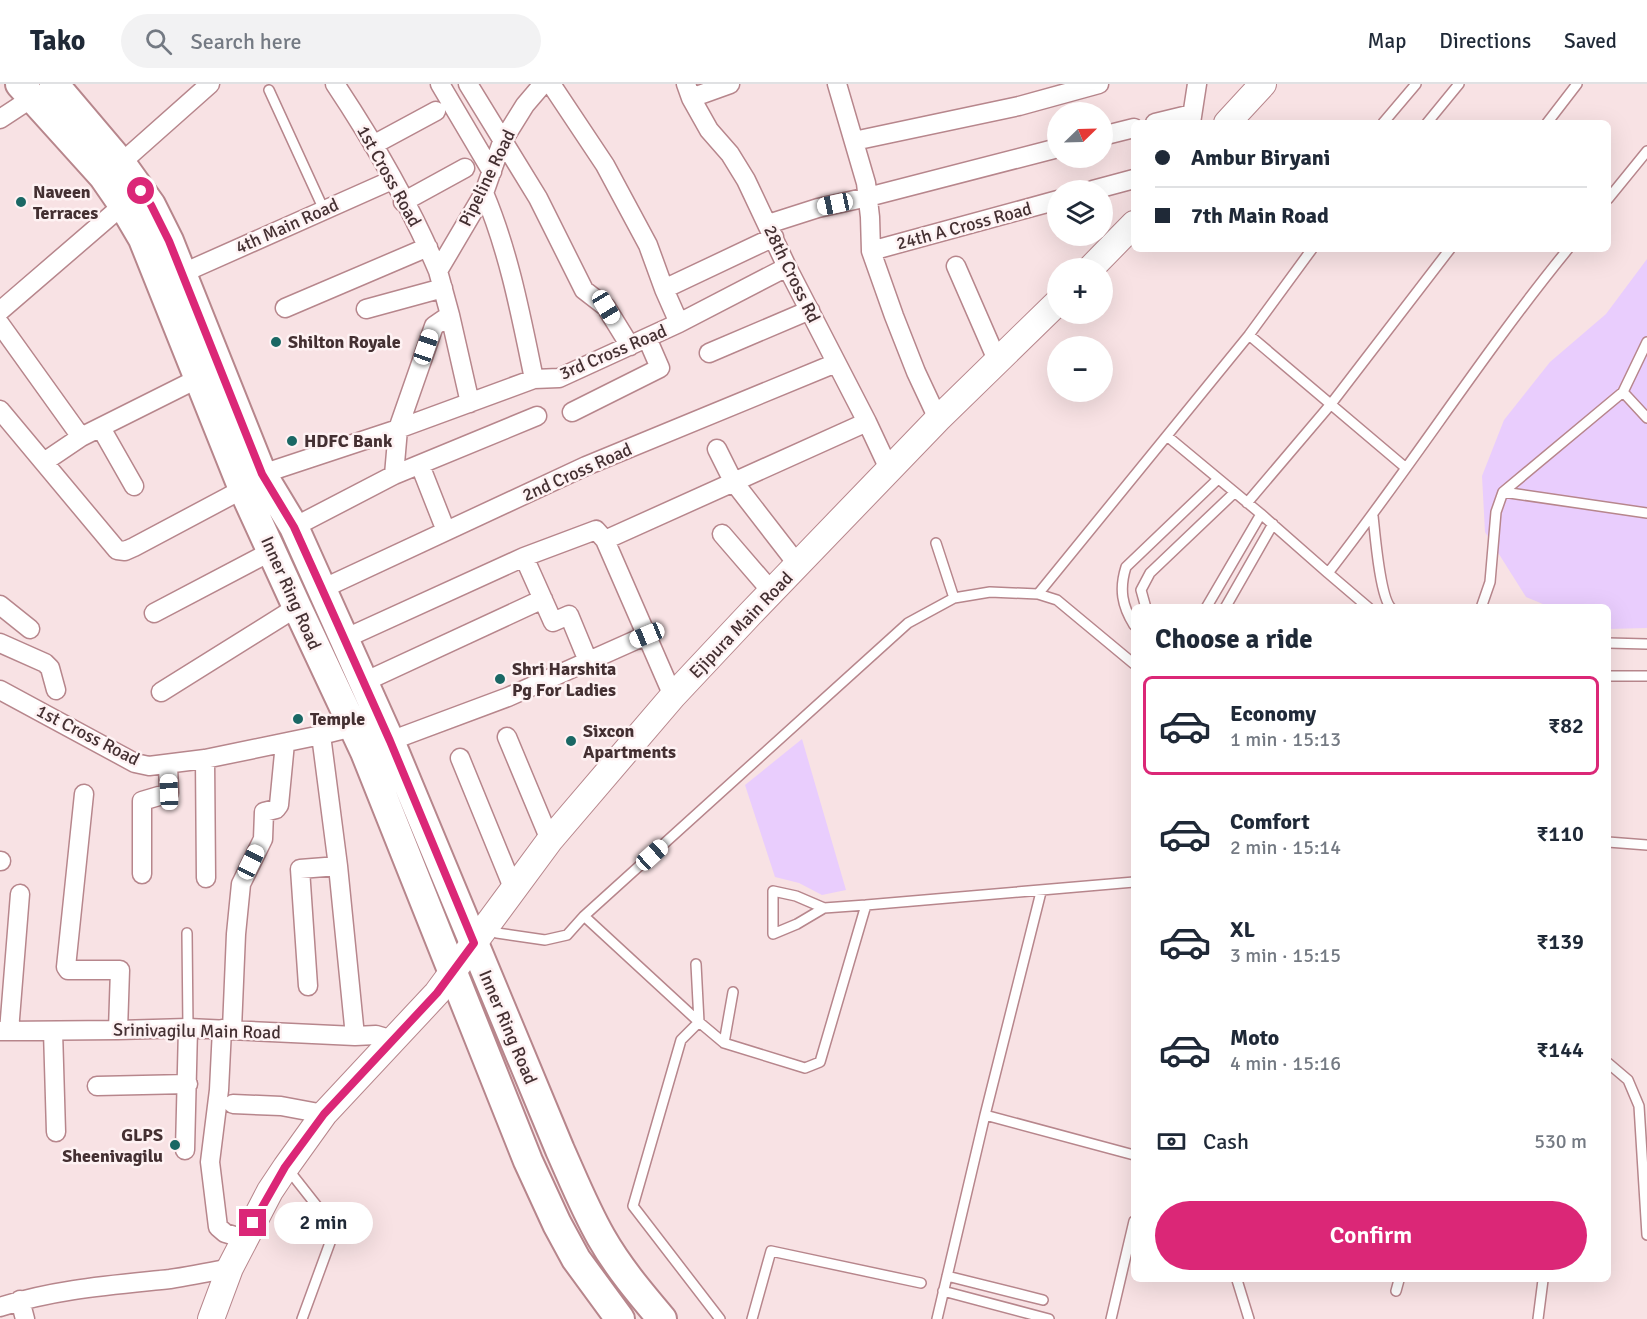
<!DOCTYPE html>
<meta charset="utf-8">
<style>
body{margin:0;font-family:Signika,sans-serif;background:#f2f2f3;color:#1f2937;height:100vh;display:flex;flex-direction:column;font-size:22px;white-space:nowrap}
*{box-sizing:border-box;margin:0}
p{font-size:20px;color:#747a83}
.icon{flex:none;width:33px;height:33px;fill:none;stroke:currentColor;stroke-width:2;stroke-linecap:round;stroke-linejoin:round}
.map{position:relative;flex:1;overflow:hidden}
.panel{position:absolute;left:1131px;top:520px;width:480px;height:678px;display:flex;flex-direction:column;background:#fff;border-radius:9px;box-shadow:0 6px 24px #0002}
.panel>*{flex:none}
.banner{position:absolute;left:1131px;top:36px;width:480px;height:132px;border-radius:9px;box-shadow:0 6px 24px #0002;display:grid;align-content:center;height:132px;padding:0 24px;background:#fff}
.needle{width:39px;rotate:67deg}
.controls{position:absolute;left:1047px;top:18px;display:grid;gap:12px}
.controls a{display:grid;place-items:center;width:66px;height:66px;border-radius:50%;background:#fff;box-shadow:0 6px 24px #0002;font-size:30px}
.end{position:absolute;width:27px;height:27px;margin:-14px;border:8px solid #db2777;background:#fff;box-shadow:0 0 0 3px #fff}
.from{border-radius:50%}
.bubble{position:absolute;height:42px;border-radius:21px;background:#fff;box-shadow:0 6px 24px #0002;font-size:20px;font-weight:600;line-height:42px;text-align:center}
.car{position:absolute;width:18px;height:36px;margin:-18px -9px;border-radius:8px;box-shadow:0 0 4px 2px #0007;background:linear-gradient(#fff 24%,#345 0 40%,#fff 0 76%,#345 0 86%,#fff 0)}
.banner b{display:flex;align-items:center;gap:21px;height:57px;font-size:22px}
.banner b+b{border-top:2px solid #e0e1e3}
.banner i{width:15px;height:15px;background:#1f2937}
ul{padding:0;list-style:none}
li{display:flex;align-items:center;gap:18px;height:99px;margin:0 12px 9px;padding:0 12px;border:3px solid transparent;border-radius:9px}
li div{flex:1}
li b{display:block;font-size:22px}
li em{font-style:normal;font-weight:600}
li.active{border-color:#db2777}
li>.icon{width:54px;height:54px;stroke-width:1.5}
h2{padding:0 24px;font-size:27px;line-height:72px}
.pay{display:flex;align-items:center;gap:15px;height:66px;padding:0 24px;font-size:22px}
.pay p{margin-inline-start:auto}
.primary-button{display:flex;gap:12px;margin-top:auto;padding:12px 24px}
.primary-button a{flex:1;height:69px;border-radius:36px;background:#db2777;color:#fff;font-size:24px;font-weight:600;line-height:69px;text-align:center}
header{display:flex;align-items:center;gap:36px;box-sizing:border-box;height:84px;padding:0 30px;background:#fff;border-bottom:2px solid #e0e1e3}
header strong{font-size:28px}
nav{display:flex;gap:33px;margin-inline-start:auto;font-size:21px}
.search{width:420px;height:54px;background:#f2f2f3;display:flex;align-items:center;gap:15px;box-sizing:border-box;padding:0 21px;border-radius:33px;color:#747a83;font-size:22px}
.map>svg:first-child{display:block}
.green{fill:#e9cdfd}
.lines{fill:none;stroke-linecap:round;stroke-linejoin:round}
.lane-casing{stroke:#b7868c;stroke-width:12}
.street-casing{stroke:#b7868c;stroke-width:21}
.secondary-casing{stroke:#b7868c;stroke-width:28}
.primary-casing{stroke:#b7868c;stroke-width:32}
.lane{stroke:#fff;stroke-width:9}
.street{stroke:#fff;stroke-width:18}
.secondary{stroke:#fff;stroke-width:26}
.primary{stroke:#fff;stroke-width:28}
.route{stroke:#db2777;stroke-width:8}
.poi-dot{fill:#1a6764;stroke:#fef2f3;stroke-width:2}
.labels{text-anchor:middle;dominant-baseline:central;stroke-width:5;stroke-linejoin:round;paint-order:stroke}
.street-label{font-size:18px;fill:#443032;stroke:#fef2f3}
.poi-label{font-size:18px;font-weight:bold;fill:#443032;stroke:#fef2f3;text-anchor:start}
</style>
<header>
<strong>Tako</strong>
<div class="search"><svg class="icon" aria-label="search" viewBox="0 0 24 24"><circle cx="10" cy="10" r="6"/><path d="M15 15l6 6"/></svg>Search here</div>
<nav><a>Map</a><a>Directions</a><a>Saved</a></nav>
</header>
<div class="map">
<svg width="1647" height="1235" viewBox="0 0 1647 1235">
<rect width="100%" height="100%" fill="#f8e2e4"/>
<path class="green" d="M1647,175v369l-39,1v-21l-58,-1 -24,-10 -41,-65 -3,-56 22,-56 46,-58 56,-48z
M802,655l44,151 -24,5 -23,-12 -24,-6 -30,-92z"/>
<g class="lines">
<g class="lane-casing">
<path id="lane" d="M269,6l55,120
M1383,39l33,-39
M1427,39l32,-39
M1547,39l30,-39
M1608,115l39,-48
M1249,251l157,133
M1623,308l24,26
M1167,352l94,78 67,59c83,-106 155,-220 240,-324
M1503,408l144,21
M1247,419l84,-99 119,-155
M1373,432c2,18 7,81 18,92
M936,459l18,55 36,-6 48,2 19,6 77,64
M1328,489l41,35
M1038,510l211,-259 63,-86
M1146,524l-5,-18 9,-17 84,-80
M1206,524l55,-94
M1225,524l48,-84
M1481,524l9,-26 6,-70 7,-20 120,-100 24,-50
M1134,541c-12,-19 -15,-36 -8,-58l92,-88
M1608,559l39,1
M1608,592h39
M1608,758l39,3
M1041,808l-56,223 149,40
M866,821l268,-23
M584,832l115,106 25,21 81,25 15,-6 46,-157 -42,3 -28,-12 -23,-5v43l24,-10 27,-16
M487,842l10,7 48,7 22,-5 17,-19 324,-293 46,-25
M187,849l1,95
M696,880l3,58 -18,18 -48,166 87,113
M724,959l9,-51
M1608,979l20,17 11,26 8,129
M287,1084l48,61 -33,90
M947,1192l96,24
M1237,1196l12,39
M943,1207l106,28
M1396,1207l3,-11
M752,1235l19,-68 150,32
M937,1235l48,-204
M1111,1235l23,-98
M1538,1235l5,-39"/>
</g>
<g class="street-casing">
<path id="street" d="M335,0c38,57 76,123 103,187
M440,0l52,88
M468,0l70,114 46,92 22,17 24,39
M551,0l54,81 43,80 16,44 15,34
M686,0l5,14 18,32 21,24 16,26 41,87 80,155 22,47
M837,0l29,99 4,34 1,34 23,65 22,56 22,47
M691,14l39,-14
M0,35l32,-21
M1155,39l37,-9
M1191,39l6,-39
M1102,52l32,-8
M854,57l165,-35 80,-22
M373,61l63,-34
M121,79l89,-79
M1093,106l41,-11
M484,109c25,59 37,123 50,186
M403,118l62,-34
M768,140l50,-16 50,-11 190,-49
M871,167l187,-51
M956,182l41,94
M183,189l209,-93
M664,205l110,-52
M285,224l143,-61
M366,225l77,-21
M0,227l123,-106
M450,231l20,88
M0,240l81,113
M709,269l101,-43
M0,326l117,140 8,1 9,-4 109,-58
M572,328l88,-44 -13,-30
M101,344l33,58
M717,365l16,32 65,84
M44,378l37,-25 118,-59
M420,381l26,66
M262,390l136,-45 136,-50 25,-1 120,-55 108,-56
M394,391l4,-46 36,-103 16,-11 -12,-44 46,-78 18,-51 23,-37 18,-21
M294,443l100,-52 143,-59
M722,450l50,58
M605,456l262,-118
M524,473l29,65 16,-7 19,46
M322,505l264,-123 250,-103
M0,521l30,24
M154,529l118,-62
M344,555l180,-82 72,-27 9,10 68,156
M0,559l45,20 5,5 6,22
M364,598l179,-83
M0,606l135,73 14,3 56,-7 116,-24
M161,608l136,-85
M353,643l-32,8 17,131 17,170
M507,653l43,103
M390,657l118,-44 139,-62
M460,674l54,132
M205,675l1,119
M84,710l-18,173 2,3h52l-2,60
M0,777h1
M142,790v-73l27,-8 -1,-29
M308,902l-8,-117 38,-3
M222,945l-3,61 -9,72 8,65 7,6 20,6
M232,945l4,-95 5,-50 22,-45 1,-27 12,-3 3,-4 6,-62
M0,947l118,-1 70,-2 167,8 21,-1 17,5
M9,947l11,-137
M53,947l3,101
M97,1002l91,-2
M233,1020l48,2 43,8
M185,1066l3,-122
M20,1216l5,19
M0,1223c55,-18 113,-22 170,-28 20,-3 40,-7 60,-11"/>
</g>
<g class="secondary-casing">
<path id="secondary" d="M1227,39l36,-39
M1091,184l43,-44
M211,1235l19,-51 40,-77 16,-24 38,-53 113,-121 113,-153 123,-144 77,-82 188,-195 120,-117"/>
</g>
<g class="primary-casing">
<path id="primary" d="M20,0l83,92 20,29 20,34 100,250 54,118 68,145 163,409 29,63 19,35 44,60
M54,0l67,79 30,42 18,36 93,233 32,53 96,214 170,409c13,29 25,59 41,87 17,30 39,56 61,82"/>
</g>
<use href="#lane" class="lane"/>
<use href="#street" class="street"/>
<use href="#secondary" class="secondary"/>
<use href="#primary" class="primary"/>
</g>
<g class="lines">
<path class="route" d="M141,107l10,14 18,36 93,233 32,53 28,62 68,152 84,202 -37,50 -113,121 -39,53 -32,56"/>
</g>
<g class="poi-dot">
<circle cx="21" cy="118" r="6"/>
<circle cx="276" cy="258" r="6"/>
<circle cx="292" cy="357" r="6"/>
<circle cx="500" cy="595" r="6"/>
<circle cx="298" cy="635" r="6"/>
<circle cx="571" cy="657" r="6"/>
<circle cx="175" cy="1061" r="6"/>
</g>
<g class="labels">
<g class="street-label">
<text transform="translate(389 92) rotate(61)">1st Cross Road</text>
<text transform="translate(487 94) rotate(-64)">Pipeline Road</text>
<text transform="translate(287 142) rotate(-24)">4th Main Road</text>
<text transform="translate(964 142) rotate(-15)">24th A Cross Road</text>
<text transform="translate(792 190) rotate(64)">28th Cross Rd</text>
<text transform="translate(613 268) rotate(-23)">3rd Cross Road</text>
<text transform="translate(577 388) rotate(-24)">2nd Cross Road</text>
<text transform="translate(291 509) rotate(66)">Inner Ring Road</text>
<text transform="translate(741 541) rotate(-46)">Ejipura Main Road</text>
<text transform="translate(88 651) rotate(27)">1st Cross Road</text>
<text transform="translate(508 943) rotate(67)">Inner Ring Road</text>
<text transform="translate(197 947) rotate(1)">Srinivagilu Main Road</text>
</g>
<g class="poi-label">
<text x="33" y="108">Naveen<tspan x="33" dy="21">Terraces</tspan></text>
<text x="288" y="258">Shilton Royale</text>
<text x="304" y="357">HDFC Bank</text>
<text x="512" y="585">Shri Harshita<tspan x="512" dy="21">Pg For Ladies</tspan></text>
<text x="310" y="635">Temple</text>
<text x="583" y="647">Sixcon<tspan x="583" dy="21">Apartments</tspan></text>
<text x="163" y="1051" text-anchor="end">GLPS<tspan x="163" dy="21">Sheenivagilu</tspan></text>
</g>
</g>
</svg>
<div class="controls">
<a><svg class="needle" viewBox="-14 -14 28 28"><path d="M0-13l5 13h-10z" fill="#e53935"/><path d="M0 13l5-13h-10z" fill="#747a83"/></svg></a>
<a><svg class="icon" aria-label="layers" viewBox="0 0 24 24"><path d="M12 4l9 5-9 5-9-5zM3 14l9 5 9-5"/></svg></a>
<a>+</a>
<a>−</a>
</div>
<i class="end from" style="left:141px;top:107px"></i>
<i class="end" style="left:253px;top:1139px"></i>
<div class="bubble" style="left:274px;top:1118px;width:99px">2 min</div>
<i class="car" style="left:835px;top:120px;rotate:258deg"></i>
<i class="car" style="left:606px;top:223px;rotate:149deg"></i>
<i class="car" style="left:426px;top:263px;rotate:19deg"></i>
<i class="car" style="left:647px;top:551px;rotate:248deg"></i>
<i class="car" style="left:169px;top:708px;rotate:358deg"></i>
<i class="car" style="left:652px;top:771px;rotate:48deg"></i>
<i class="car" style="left:251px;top:778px;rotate:26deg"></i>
<div class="banner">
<b><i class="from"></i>Ambur Biryani</b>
<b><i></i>7th Main Road</b>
</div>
<section class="panel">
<h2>Choose a ride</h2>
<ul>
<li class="active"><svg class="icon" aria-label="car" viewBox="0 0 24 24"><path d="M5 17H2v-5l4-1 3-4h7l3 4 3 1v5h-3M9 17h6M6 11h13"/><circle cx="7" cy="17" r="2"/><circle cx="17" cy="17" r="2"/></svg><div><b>Economy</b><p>1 min · 15:13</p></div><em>₹82</em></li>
<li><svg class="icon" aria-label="car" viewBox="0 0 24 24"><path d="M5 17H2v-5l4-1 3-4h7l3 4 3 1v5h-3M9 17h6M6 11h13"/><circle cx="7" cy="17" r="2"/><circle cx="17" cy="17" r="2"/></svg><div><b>Comfort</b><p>2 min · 15:14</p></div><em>₹110</em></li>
<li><svg class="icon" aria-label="car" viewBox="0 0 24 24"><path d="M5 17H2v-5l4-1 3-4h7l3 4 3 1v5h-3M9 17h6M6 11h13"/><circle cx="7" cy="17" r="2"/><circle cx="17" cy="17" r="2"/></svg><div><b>XL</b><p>3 min · 15:15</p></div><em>₹139</em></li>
<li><svg class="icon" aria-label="car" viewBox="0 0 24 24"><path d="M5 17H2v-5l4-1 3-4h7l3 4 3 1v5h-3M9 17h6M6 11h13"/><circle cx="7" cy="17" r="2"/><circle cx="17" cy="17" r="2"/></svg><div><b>Moto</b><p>4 min · 15:16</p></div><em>₹144</em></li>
</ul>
<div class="pay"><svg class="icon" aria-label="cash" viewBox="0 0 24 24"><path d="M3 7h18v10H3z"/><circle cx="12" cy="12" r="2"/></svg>Cash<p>530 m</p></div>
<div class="primary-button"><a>Confirm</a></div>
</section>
</div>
